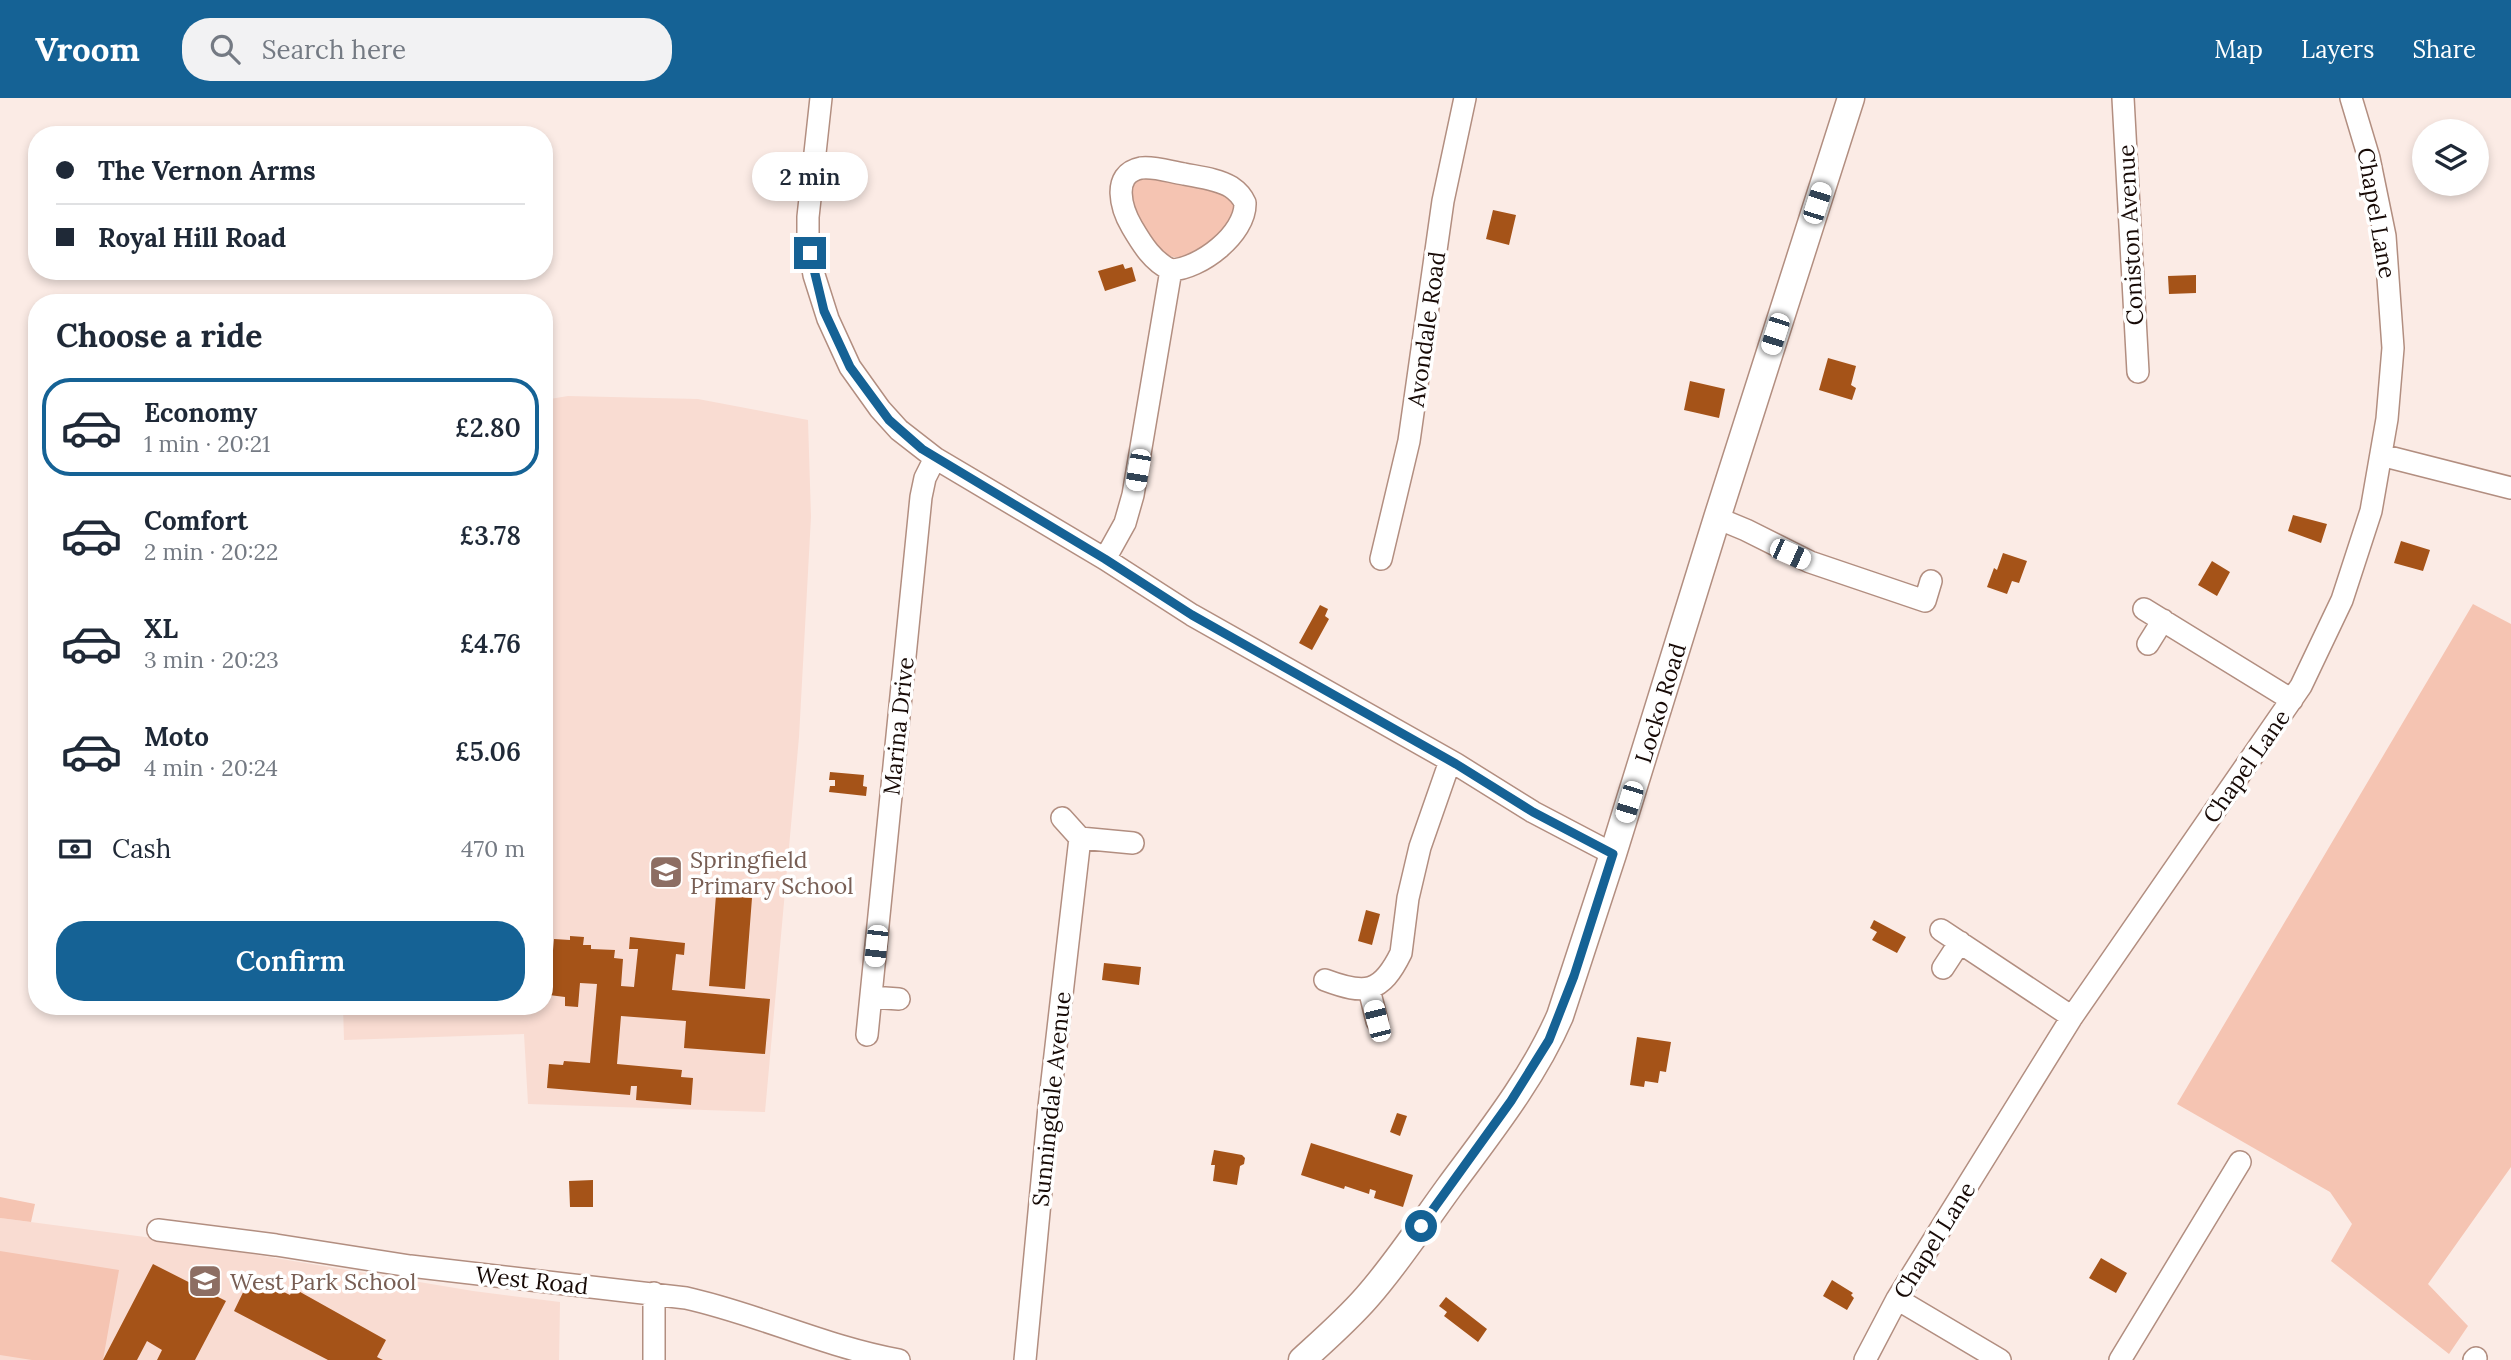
<!DOCTYPE html>
<meta charset="utf-8">
<style>
body{margin:0;font-family:Lora,serif;background:#f2f2f3;color:#1f2937;height:100vh;display:flex;flex-direction:column;font-size:26px;white-space:nowrap}
*{box-sizing:border-box;margin:0}
p{font-size:23px;color:#747a83}
.icon{flex:none;width:38px;height:38px;fill:none;stroke:currentColor;stroke-width:2;stroke-linecap:round;stroke-linejoin:round}
.map{position:relative;flex:1;overflow:hidden}
.panel{position:absolute;left:28px;top:196px;width:525px;height:721px;display:flex;flex-direction:column;background:#fff;border-radius:28px;box-shadow:0 4px 10px #0003}
.panel>*{flex:none}
.banner{position:absolute;left:28px;top:28px;width:525px;height:154px;border-radius:28px;box-shadow:0 4px 10px #0003;display:grid;align-content:center;height:154px;padding:0 28px;background:#fff}
.tools{position:absolute;left:2412px;top:21px;display:grid;gap:14px}
.tools a{display:grid;place-items:center;width:77px;height:77px;border-radius:50%;background:#fff;box-shadow:0 4px 10px #0003;font-size:35px}
.end{position:absolute;width:32px;height:32px;margin:-16px;border:9px solid #156295;background:#fff;box-shadow:0 0 0 4px #fff}
.from{border-radius:50%}
.bubble{position:absolute;height:49px;border-radius:24px;background:#fff;box-shadow:0 4px 10px #0003;font-size:23px;font-weight:600;line-height:49px;text-align:center}
.car{position:absolute;width:21px;height:42px;margin:-21px -10px;border-radius:9px;box-shadow:0 0 5px 2px #0007;background:linear-gradient(#fff 24%,#345 0 40%,#fff 0 76%,#345 0 86%,#fff 0)}
.banner b{display:flex;align-items:center;gap:24px;height:66px;font-size:26px}
.banner b+b{border-top:2px solid #e0e1e3}
.banner i{width:18px;height:18px;background:#1f2937}
ul{padding:0;list-style:none}
li{display:flex;align-items:center;gap:21px;height:98px;margin:0 14px 10px;padding:0 14px;border:4px solid transparent;border-radius:28px}
li div{flex:1}
li b{display:block;font-size:26px}
li em{font-style:normal;font-weight:600}
li.active{border-color:#156295}
li>.icon{width:63px;height:63px;stroke-width:1.5}
h2{padding:0 28px;font-size:32px;line-height:84px}
.pay{display:flex;align-items:center;gap:18px;height:77px;padding:0 28px;font-size:26px}
.pay p{margin-inline-start:auto}
.primary-button{display:flex;gap:14px;margin-top:auto;padding:14px 28px}
.primary-button a{flex:1;height:80px;border-radius:28px;background:#156295;color:#fff;font-size:28px;font-weight:600;line-height:80px;text-align:center}
header{display:flex;align-items:center;gap:42px;box-sizing:border-box;height:98px;padding:0 35px;background:#156295;color:#fff}
header strong{font-size:33px}
nav{display:flex;gap:38px;margin-inline-start:auto;font-size:24px}
.search{width:490px;height:63px;background:#f2f2f3;display:flex;align-items:center;gap:18px;box-sizing:border-box;padding:0 24px;border-radius:28px;color:#747a83;font-size:26px}
.map>svg:first-child{display:block}
.built{fill:#f9dcd2}
.green{fill:#f5c4b2}
.building{fill:#a55318}
.lines{fill:none;stroke-linecap:round;stroke-linejoin:round}
.minor-casing{stroke:#b28e80;stroke-width:24}
.tertiary-casing{stroke:#b28e80;stroke-width:29}
.minor{stroke:#fff;stroke-width:21}
.tertiary{stroke:#fff;stroke-width:26}
.route{stroke:#156295;stroke-width:9}
.labels{text-anchor:middle;dominant-baseline:central;stroke-width:7;stroke-linejoin:round;paint-order:stroke}
.street-label{font-size:23px;fill:#170a06;stroke:#fff}
.education-label{font-size:23px;fill:#785e54;stroke:#fff;text-anchor:start}
</style>
<header>
<strong>Vroom</strong>
<div class="search"><svg class="icon" aria-label="search" viewBox="0 0 24 24"><circle cx="10" cy="10" r="6"/><path d="M15 15l6 6"/></svg>Search here</div>
<nav><a>Map</a><a>Layers</a><a>Share</a></nav>
</header>
<div class="map">
<svg width="2511" height="1262" viewBox="0 0 2511 1262">
<rect width="100%" height="100%" fill="#fbebe5"/>
<path class="built" d="M568,298l130,3 110,21 3,97 -12,220 -34,375 -237,-8 -4,-70 -180,6 -1,-34h201v-606z
M0,1120l168,22 305,51 87,11 -1,58h-559z"/>
<path class="green" d="M1151,79l61,11 23,13v16c-25,26 -59,65 -88,19 -8,-12 -12,-28 -18,-41 4,-11 9,-17 22,-18z
M2473,506l38,20v543l-83,117 40,42 -19,28 -118,-93 21,-37 -22,-32 -153,-88z
M0,1099l35,7 -4,18 -31,-4z
M0,1153l119,19 -16,90h-71l-32,-5z"/>
<path class="building" d="M1493,112l23,5 -7,30 -23,-6z
M1123,166l2,5 7,-2 4,14 -31,10 -7,-20z
M2196,177v18l-27,1 -1,-18z
M1828,260l28,8 -5,19 5,3 -4,12 -33,-10z
M1690,283l35,8 -6,29 -35,-8z
M2293,417l34,9 -6,19 -33,-12z
M2401,443l29,9 -7,21 -29,-8z
M2003,455l24,8 -8,22 -7,-2 -5,13 -20,-7 7,-19 3,2z
M2212,463l18,11 -13,24 -19,-11z
M1320,507l8,4 -3,7 4,3 -17,31 -13,-7z
M830,674l34,3 -1,11 4,1 -1,9 -37,-4 1,-6h5v-6h-6z
M716,797l36,3 -7,91 -36,-3z
M1366,812l14,4 -8,31 -14,-4z
M1874,822l32,17 -9,16 -25,-13 5,-8 -7,-4z
M570,838l14,1 -1,8h8v4l24,1 -1,8 9,1 -2,27 13,1 4,-38h-9l1,-12 55,6 -1,12 -8,-1 -4,36 98,9 -5,55 -81,-6 2,-27 -65,-5 -4,48 65,6 -1,7 12,1 -2,27 -55,-5 1,-14h-6l-1,9 -83,-7 2,-24 14,1 1,-4 26,2 7,-79 -17,-1 -2,24 -13,-1v-9l-16,-2 5,-56 16,1z
M1104,865l37,4 -2,18 -37,-5z
M1637,939l34,5 -5,30 -6,-1 -2,12 -13,-2 -1,6 -14,-2z
M1397,1015l10,3 -7,20 -10,-4z
M1311,1045l102,32 -10,32 -29,-9 2,-7 -6,-2 -1,5 -24,-8 -1,3 -43,-14z
M1214,1052l28,5 3,3 -1,6 -4,2 -3,19 -24,-4 2,-16h-4z
M593,1082v27h-23l-1,-26z
M2101,1160l26,15 -11,20 -27,-15z
M153,1166l73,37 -31,59h-38l5,-10 -15,-9 -10,19h-34z
M251,1178l39,19 3,-7 93,52 -9,17 6,3h-55l-94,-49z
M1832,1182l21,13 -2,2 3,3 -7,12 -24,-14z
M1446,1199l41,32 -9,13 -34,-26 3,-4 -8,-6z"/>
<g class="lines">
<g class="minor-casing">
<path id="minor" d="M821,0l-13,119v23l6,35 14,44 22,48 30,42 19,21 36,28 170,101 87,56 264,149 77,48 80,42
M2123,0l15,274
M2381,357l130,33
M1717,420l29,12 64,32 115,39 6,-20
M1105,461l20,-36 8,-28 38,-225c-18,-8 -29,-26 -39,-43 -10,-17 -22,-53 9,-59 13,-2 30,4 43,6 15,3 34,5 47,13 6,4 11,9 14,16 1,31 -45,66 -74,67
M1381,461l28,-118 34,-240 22,-103
M2144,511l148,91
M2148,546l15,-24
M1062,720l18,20
M1941,832l131,87
M1943,870l17,-26
M1325,882c40,15 56,14 76,-27l7,-55 12,-51 30,-86
M1369,891l8,32
M871,899l28,2
M867,937l54,-538 4,-19 10,-20
M158,1132l118,15 134,21 276,32c72,16 140,49 213,62
M654,1195v67
M1897,1201l103,61
M1025,1262l24,-253 31,-269 53,5
M1865,1262l32,-61 175,-282 229,-331 41,-86 29,-89 16,-92 6,-71 -8,-112 -16,-78 -18,-60
M2120,1262l120,-198
M2474,1262l2,-2"/>
</g>
<g class="tertiary-casing">
<path id="tertiary" d="M1302,1262c22,-20 45,-40 65,-63 30,-34 56,-74 83,-111 40,-54 83,-108 110,-170l53,-162 104,-336 134,-420"/>
</g>
<use href="#minor" class="minor"/>
<use href="#tertiary" class="tertiary"/>
</g>
<g class="lines">
<path class="route" d="M810,155l14,58 26,56 39,53 33,29 183,110 87,56 264,149 77,48 80,42 -39,122 -25,64 -38,61 -90,125"/>
</g>
<defs>
<g id="school-square" transform="scale(1.75)"><rect x="-9" y="-9" width="18" height="18" rx="4" fill="#8d6e63" stroke="#fff"/><path d="M0-5L7-2L0 1L-7-2ZM-4 1L0 2.5L4 1V4Q0 6-4 4Z" fill="#fff"/></g>
</defs>
<g fill-rule="evenodd">
<use href="#school-square" x="666" y="774"/>
<use href="#school-square" x="205" y="1183"/>
</g>
<g class="labels">
<g class="street-label">
<text transform="translate(2377 115) rotate(80)">Chapel Lane</text>
<text transform="translate(2130 137) rotate(-93)">Coniston Avenue</text>
<text transform="translate(1426 231) rotate(-82)">Avondale Road</text>
<text transform="translate(1660 605) rotate(-73)">Locko Road</text>
<text transform="translate(898 628) rotate(-84)">Marina Drive</text>
<text transform="translate(2246 668) rotate(-55)">Chapel Lane</text>
<text transform="translate(1051 1001) rotate(-84)">Sunningdale Avenue</text>
<text transform="translate(1934 1142) rotate(-58)">Chapel Lane</text>
<text transform="translate(532 1182) rotate(6)">West Road</text>
</g>
<g class="education-label">
<text x="690" y="761">Springfield<tspan x="690" dy="26">Primary School</tspan></text>
<text x="230" y="1183">West Park School</text>
</g>
</g>
</svg>
<div class="tools">
<a><svg class="icon" aria-label="layers" viewBox="0 0 24 24"><path d="M12 4l9 5-9 5-9-5zM3 14l9 5 9-5"/></svg></a>
</div>
<i class="end from" style="left:1421px;top:1128px"></i>
<i class="end" style="left:810px;top:155px"></i>
<div class="bubble" style="left:752px;top:54px;width:116px">2 min</div>
<i class="car" style="left:1817px;top:105px;rotate:18deg"></i>
<i class="car" style="left:1775px;top:236px;rotate:198deg"></i>
<i class="car" style="left:1138px;top:372px;rotate:190deg"></i>
<i class="car" style="left:1790px;top:456px;rotate:114deg"></i>
<i class="car" style="left:1629px;top:704px;rotate:197deg"></i>
<i class="car" style="left:876px;top:848px;rotate:186deg"></i>
<i class="car" style="left:1377px;top:923px;rotate:346deg"></i>
<div class="banner">
<b><i class="from"></i>The Vernon Arms</b>
<b><i></i>Royal Hill Road</b>
</div>
<section class="panel">
<h2>Choose a ride</h2>
<ul>
<li class="active"><svg class="icon" aria-label="car" viewBox="0 0 24 24"><path d="M5 17H2v-5l4-1 3-4h7l3 4 3 1v5h-3M9 17h6M6 11h13"/><circle cx="7" cy="17" r="2"/><circle cx="17" cy="17" r="2"/></svg><div><b>Economy</b><p>1 min · 20:21</p></div><em>£2.80</em></li>
<li><svg class="icon" aria-label="car" viewBox="0 0 24 24"><path d="M5 17H2v-5l4-1 3-4h7l3 4 3 1v5h-3M9 17h6M6 11h13"/><circle cx="7" cy="17" r="2"/><circle cx="17" cy="17" r="2"/></svg><div><b>Comfort</b><p>2 min · 20:22</p></div><em>£3.78</em></li>
<li><svg class="icon" aria-label="car" viewBox="0 0 24 24"><path d="M5 17H2v-5l4-1 3-4h7l3 4 3 1v5h-3M9 17h6M6 11h13"/><circle cx="7" cy="17" r="2"/><circle cx="17" cy="17" r="2"/></svg><div><b>XL</b><p>3 min · 20:23</p></div><em>£4.76</em></li>
<li><svg class="icon" aria-label="car" viewBox="0 0 24 24"><path d="M5 17H2v-5l4-1 3-4h7l3 4 3 1v5h-3M9 17h6M6 11h13"/><circle cx="7" cy="17" r="2"/><circle cx="17" cy="17" r="2"/></svg><div><b>Moto</b><p>4 min · 20:24</p></div><em>£5.06</em></li>
</ul>
<div class="pay"><svg class="icon" aria-label="cash" viewBox="0 0 24 24"><path d="M3 7h18v10H3z"/><circle cx="12" cy="12" r="2"/></svg>Cash<p>470 m</p></div>
<div class="primary-button"><a>Confirm</a></div>
</section>
</div>
